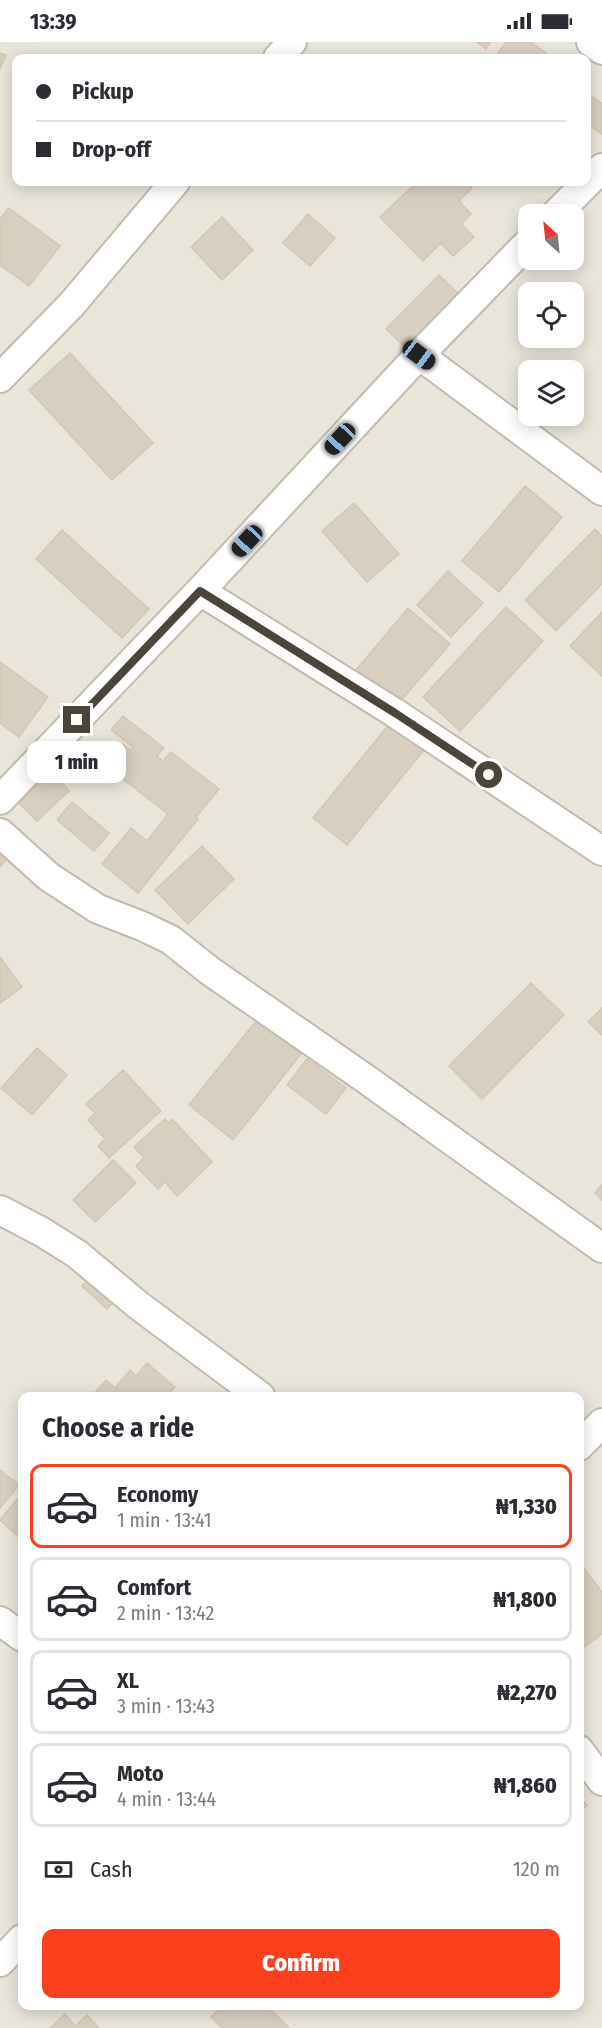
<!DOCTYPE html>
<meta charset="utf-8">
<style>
body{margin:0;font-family:"Fira Sans Condensed",sans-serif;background:#f7f7f7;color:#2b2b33;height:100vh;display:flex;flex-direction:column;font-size:22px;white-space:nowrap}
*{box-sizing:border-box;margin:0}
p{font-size:20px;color:#7c7c81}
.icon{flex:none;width:33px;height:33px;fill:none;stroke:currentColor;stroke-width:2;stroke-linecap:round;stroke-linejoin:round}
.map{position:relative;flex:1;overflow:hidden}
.details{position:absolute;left:18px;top:1350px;width:566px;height:618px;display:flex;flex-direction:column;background:#fff;border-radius:12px;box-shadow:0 3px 15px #0003}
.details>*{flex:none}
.guide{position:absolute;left:12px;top:12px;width:579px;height:132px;border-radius:12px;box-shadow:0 3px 15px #0003;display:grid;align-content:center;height:132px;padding:0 24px;background:#fff}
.needle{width:39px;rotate:333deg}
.controls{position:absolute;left:518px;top:162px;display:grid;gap:12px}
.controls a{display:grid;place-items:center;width:66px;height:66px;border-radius:12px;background:#fff;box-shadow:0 3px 15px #0003;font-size:30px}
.end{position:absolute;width:27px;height:27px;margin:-14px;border:8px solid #4b4439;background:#fff;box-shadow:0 0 0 3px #fff}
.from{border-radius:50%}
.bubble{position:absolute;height:42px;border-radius:12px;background:#fff;box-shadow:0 3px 15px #0003;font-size:20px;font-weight:800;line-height:42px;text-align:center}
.car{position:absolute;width:18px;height:36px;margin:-18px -9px;border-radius:8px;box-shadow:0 0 4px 2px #0007;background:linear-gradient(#222 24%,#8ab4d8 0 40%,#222 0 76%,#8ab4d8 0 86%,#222 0)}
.guide b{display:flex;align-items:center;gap:21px;height:57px;font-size:22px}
.guide b+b{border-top:2px solid #e1e1e2}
.guide i{width:15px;height:15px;background:#2b2b33}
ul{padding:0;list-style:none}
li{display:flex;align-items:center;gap:18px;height:84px;margin:0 12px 9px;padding:0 12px;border:3px solid #e1e1e2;border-radius:12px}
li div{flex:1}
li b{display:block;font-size:22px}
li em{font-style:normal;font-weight:800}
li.active{border-color:#fc3f1d}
li>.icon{width:54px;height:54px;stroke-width:1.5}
h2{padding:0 24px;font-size:27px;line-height:72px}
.pay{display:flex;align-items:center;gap:15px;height:66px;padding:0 24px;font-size:22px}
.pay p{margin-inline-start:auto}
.action{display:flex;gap:12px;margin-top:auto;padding:12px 24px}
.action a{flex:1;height:69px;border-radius:12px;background:#fc3f1d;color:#fff;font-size:24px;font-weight:800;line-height:69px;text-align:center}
.status{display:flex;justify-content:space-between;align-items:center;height:42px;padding:0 30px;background:#fff;direction:ltr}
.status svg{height:16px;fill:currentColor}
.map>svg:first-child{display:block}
.residential{fill:#eae5da;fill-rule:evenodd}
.building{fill:#d8cfc1;stroke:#d3c7b4;stroke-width:1.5}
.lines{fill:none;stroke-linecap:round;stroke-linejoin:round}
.minor-casing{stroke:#c2bbae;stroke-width:32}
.minor{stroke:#fff;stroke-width:28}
.route{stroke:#4b4439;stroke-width:8}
</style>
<div class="status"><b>13:39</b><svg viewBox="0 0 49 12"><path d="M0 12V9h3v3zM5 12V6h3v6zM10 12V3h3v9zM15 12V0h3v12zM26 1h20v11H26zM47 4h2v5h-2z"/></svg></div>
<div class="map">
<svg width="602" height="1986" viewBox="0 0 602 1986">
<rect width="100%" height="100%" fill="#f6f3ec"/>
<path class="residential" d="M0,0h602v1986h-602zM16,16h570v124h-570zM528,172h45v46h-45zM528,250h45v46h-45zM528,328h45v46h-45zM22,1354h557v610h-557z"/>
<path class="building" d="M477,0h14l-5,7z
M506,0h25l22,16h-57l-1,-1z
M0,11l6,2 -6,14z
M592,55l10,6v31l-16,-11v-18z
M417,140h48l7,6 -13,13 12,13 -10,10 13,13 -21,19 -12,-13 -18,18 -43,-44z
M9,166l51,38 -31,40 -29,-21v-46z
M308,172l27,24 -25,28 -27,-23z
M222,175l31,33 -31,30 -31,-33z
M439,233l22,21 -53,54 -22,-21z
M70,311l83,90 -41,37 -83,-90z
M525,444l37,31 -63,75 -37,-31z
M354,461l45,51 -32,28 -45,-51z
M595,487l7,7v48l-46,47 -31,-31z
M62,488l87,79 -27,29 -86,-79z
M448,529l35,32 -32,34 -34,-32z
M506,565l37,34 -83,90 -37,-34z
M408,566l42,36 -52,60 -41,-35z
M602,570v64l-32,-30z
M0,620l48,35 -29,40 -19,-14z
M123,674l41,32 -7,8 6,5 8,-9 48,37 -23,28 2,2 -60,74 -36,-29 29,-36 16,13 21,-27 -54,-42 8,-10 -9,-7 9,-11 9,6 2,-3 -22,-17z
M390,681l34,27 -77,95 -34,-27z
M52,729l17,20 -32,30 -18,-18z
M72,760l37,31 -15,18 -37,-31z
M0,803l11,9 -11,13z
M202,804l32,33 -46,45 -33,-34z
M0,915l22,30 -22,16z
M531,941l33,32 -82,84 -33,-33z
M602,966v27l-14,-13z
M257,978l44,34 -68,86 -44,-35z
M37,1006l30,27 -35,40 -31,-27z
M307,1017l39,29 -20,26 -39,-29z
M123,1028l38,41 -52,47 -11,-12 7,-7 -17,-19 7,-7 -9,-9z
M165,1077l4,4 3,-4 40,43 -35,34 -12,-14 -7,7 -22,-23 8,-8 -10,-11z
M113,1118l23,23 -41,39 -22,-22z
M602,1143v15l-7,-7z
M97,1227l26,23 -16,17 -25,-23z
M147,1321l28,24 -8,9h-75l14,-16 9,8 15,-18 6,6z
M0,1428l19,15 -19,23z
M22,1451v47l-22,-20z
M579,1520l23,30v42l-19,14 -4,-5z
M579,1755l8,8 -8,7z
M223,1964h44l22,22h-67l-11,-11z
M65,1972l10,12 12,-11 12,13h-49z"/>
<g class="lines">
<g class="minor-casing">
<path id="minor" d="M591,0l11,8
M278,16l14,-16
M556,172l46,-46
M419,313l183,136
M0,336l72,-74 103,-122
M200,549l195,122 207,138
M0,758l200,-209 219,-236 109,-112
M0,791l49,44 49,32 44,17 29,14 39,31 153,106 239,171
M0,1168l42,22 35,22 61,51 122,91
M579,1404l23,-23
M0,1579l22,16
M579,1708l23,31
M0,1920l22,-23"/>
</g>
<use href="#minor" class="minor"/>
</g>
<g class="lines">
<path class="route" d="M77,678l123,-129 195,122 94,62"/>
</g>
</svg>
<div class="controls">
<a><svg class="needle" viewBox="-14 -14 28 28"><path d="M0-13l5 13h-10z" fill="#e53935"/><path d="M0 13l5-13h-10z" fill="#7c7c81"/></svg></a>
<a><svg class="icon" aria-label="locate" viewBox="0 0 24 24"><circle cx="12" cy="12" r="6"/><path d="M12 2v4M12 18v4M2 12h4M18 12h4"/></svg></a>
<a><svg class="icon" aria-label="layers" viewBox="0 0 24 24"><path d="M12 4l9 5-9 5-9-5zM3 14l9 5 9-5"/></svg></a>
</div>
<i class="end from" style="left:489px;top:733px"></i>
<i class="end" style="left:77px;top:678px"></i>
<div class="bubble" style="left:27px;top:699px;width:99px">1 min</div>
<i class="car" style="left:419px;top:313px;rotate:127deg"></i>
<i class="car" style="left:340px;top:397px;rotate:223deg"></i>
<i class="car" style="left:247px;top:499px;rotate:223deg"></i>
<div class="guide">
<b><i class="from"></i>Pickup</b>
<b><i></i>Drop-off</b>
</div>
<section class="details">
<h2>Choose a ride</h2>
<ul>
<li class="active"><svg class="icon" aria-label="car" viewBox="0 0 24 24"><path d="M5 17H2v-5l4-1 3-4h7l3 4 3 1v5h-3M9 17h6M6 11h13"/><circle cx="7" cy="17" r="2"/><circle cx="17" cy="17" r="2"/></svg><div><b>Economy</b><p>1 min · 13:41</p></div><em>₦1,330</em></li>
<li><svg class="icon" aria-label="car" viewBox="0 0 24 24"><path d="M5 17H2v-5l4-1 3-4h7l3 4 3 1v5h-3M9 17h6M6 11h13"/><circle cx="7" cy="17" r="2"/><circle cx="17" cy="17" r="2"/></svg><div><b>Comfort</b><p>2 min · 13:42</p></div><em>₦1,800</em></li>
<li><svg class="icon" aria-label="car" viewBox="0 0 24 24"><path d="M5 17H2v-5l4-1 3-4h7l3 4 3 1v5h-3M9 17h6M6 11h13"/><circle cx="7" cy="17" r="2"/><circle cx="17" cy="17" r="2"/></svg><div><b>XL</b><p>3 min · 13:43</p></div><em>₦2,270</em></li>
<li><svg class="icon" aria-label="car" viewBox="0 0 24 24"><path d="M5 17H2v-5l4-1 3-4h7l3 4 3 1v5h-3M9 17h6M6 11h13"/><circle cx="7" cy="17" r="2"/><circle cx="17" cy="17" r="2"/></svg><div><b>Moto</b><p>4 min · 13:44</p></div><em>₦1,860</em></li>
</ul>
<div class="pay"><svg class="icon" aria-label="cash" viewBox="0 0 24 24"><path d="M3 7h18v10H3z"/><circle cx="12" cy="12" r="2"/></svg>Cash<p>120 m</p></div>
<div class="action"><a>Confirm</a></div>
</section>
</div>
